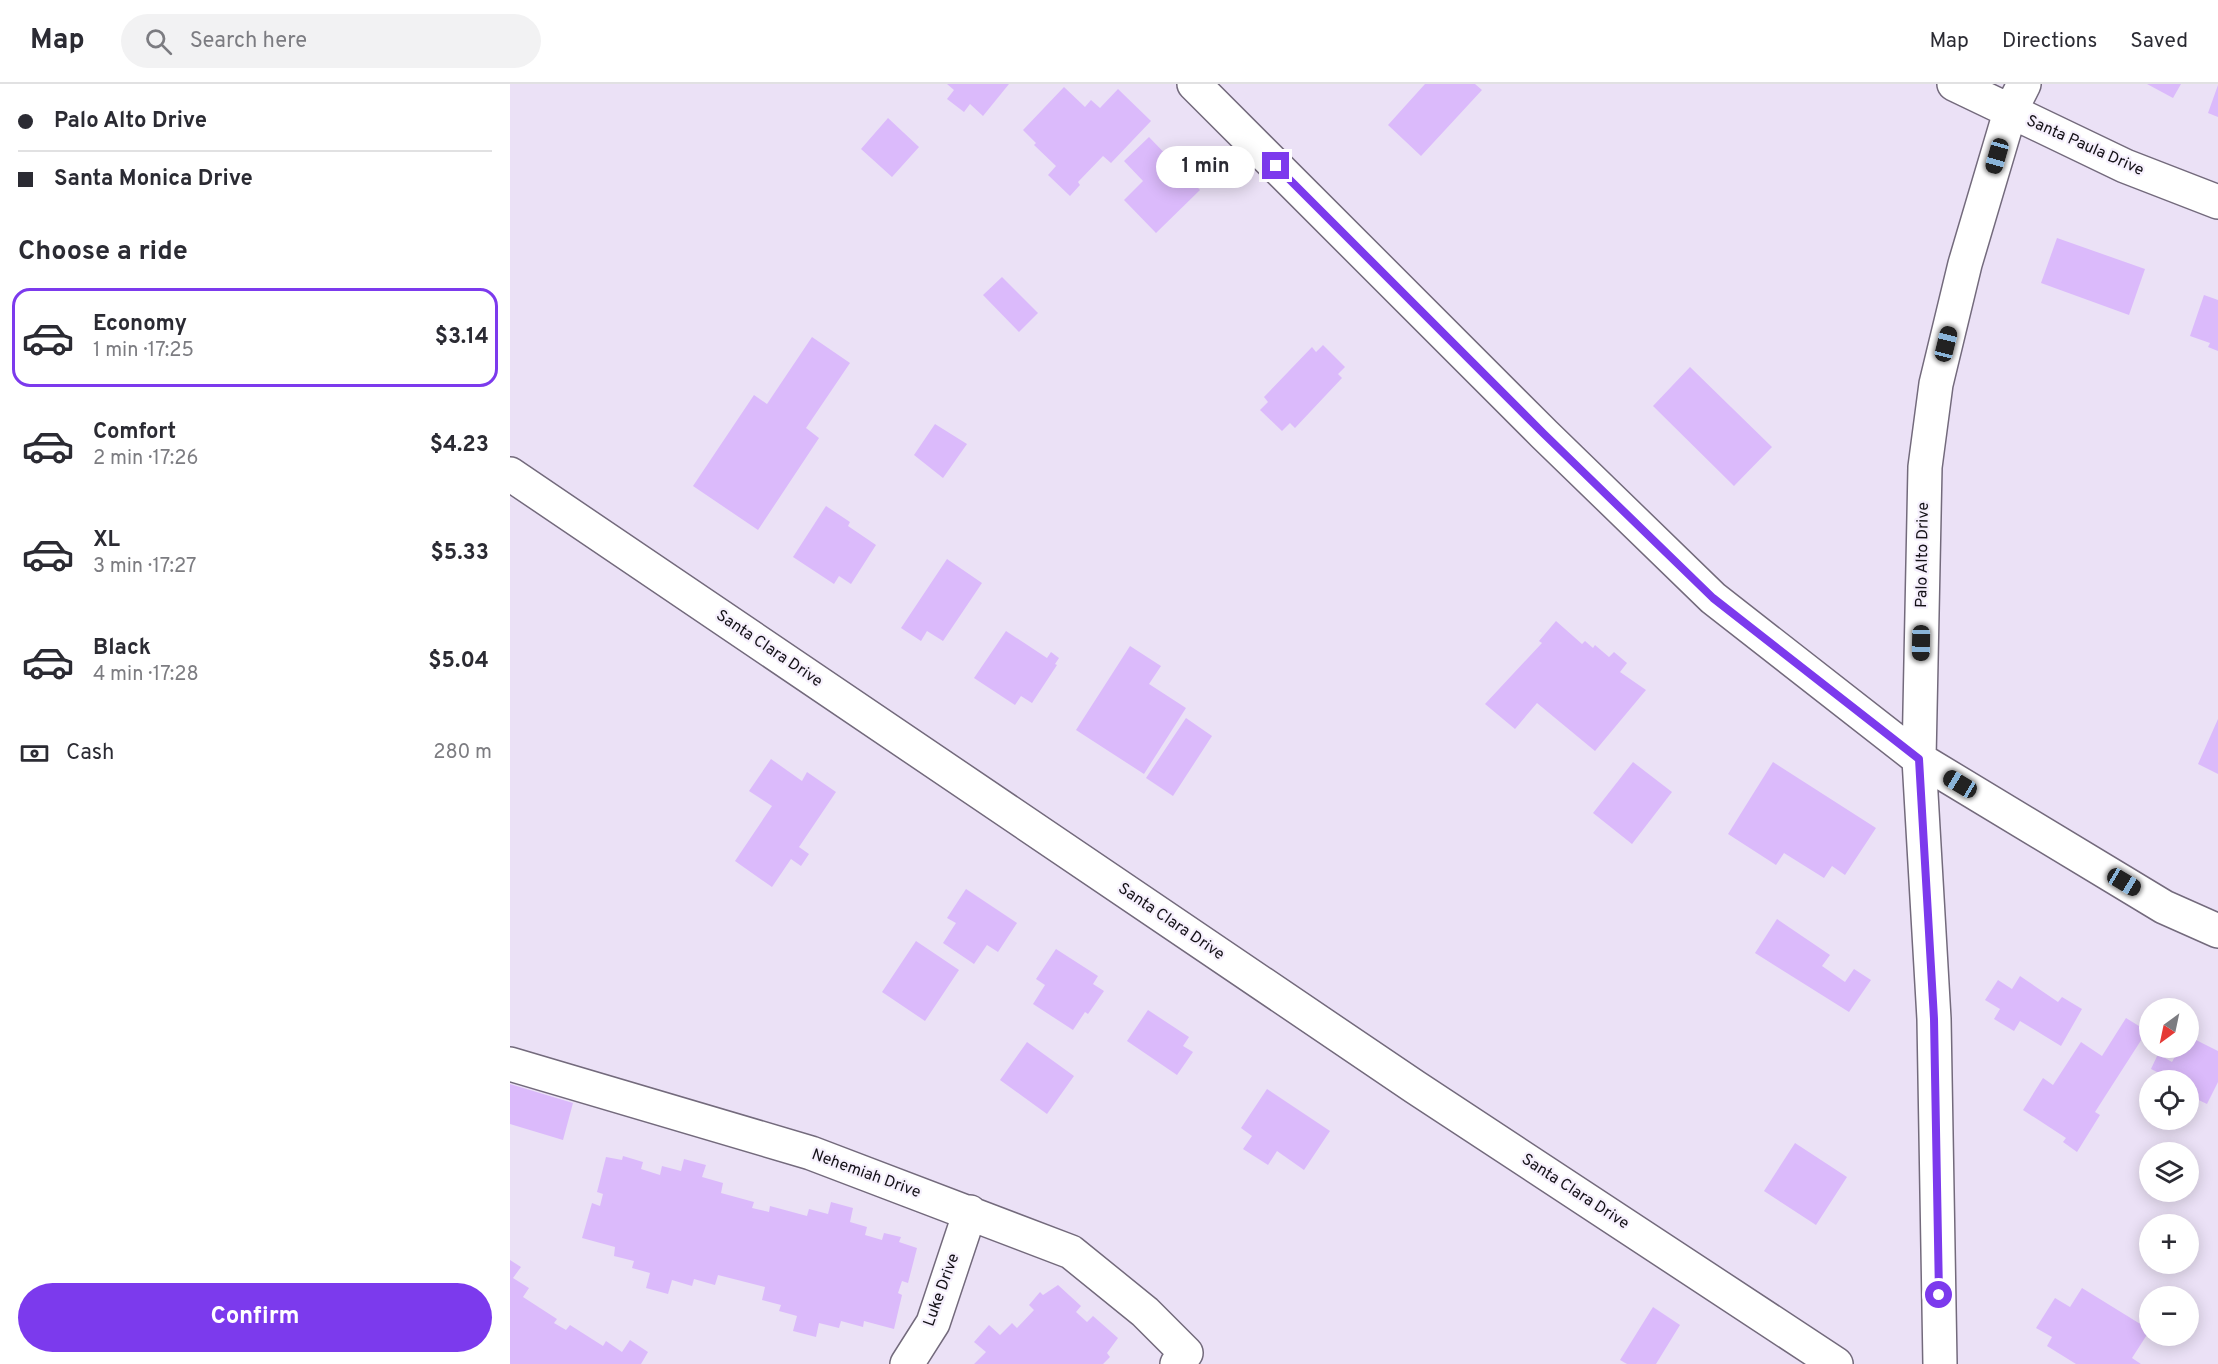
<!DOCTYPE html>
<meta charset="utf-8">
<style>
body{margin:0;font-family:Overpass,sans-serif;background:#f2f2f3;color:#2b2b33;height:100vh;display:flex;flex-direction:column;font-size:22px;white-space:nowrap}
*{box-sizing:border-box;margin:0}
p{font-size:20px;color:#7c7c81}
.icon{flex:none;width:33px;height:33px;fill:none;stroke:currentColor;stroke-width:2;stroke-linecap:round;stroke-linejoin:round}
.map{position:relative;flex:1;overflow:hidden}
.drawer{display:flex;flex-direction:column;background:#fff;width:510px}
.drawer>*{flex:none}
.hud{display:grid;align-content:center;height:132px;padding:0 18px;background:#fff}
.needle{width:39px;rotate:213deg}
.controls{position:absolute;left:1629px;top:914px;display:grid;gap:12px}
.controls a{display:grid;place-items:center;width:60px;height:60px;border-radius:50%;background:#fff;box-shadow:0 3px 15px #0003;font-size:30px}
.end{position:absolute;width:27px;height:27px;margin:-14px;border:8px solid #7c3aed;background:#fff;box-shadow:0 0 0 3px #fff}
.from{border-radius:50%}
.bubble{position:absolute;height:42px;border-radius:21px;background:#fff;box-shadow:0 3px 15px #0003;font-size:20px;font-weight:700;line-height:42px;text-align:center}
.car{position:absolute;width:18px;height:36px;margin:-18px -9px;border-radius:8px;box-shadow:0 0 4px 2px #0007;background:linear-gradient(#222 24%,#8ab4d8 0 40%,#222 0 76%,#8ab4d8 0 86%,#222 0)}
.hud b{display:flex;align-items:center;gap:21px;height:57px;font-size:22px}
.hud b+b{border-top:2px solid #e1e1e2}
.hud i{width:15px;height:15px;background:#2b2b33}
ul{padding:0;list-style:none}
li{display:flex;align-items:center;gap:18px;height:99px;margin:0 12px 9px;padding:0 6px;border:3px solid transparent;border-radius:18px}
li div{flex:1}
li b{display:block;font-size:22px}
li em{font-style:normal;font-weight:700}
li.on{border-color:#7c3aed}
li>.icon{width:54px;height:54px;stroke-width:1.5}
h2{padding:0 18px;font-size:27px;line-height:72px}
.pay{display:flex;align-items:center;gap:15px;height:66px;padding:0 18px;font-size:22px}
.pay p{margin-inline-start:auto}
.primary-button{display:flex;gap:12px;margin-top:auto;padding:12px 18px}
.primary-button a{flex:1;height:69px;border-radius:36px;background:#7c3aed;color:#fff;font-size:24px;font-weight:700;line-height:69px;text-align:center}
header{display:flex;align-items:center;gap:36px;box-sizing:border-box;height:84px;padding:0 30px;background:#fff;border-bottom:2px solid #e1e1e2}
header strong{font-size:28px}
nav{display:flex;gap:33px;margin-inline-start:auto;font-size:21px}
.search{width:420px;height:54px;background:#f2f2f3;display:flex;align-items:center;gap:15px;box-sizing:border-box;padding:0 21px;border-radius:33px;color:#7c7c81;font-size:22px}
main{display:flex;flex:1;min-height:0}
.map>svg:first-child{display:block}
.building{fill:#dbbafb}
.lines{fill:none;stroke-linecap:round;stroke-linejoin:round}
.minor-casing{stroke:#736a7c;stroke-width:36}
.minor{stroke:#fff;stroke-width:33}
.route{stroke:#7c3aed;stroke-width:8}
.labels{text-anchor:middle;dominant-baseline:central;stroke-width:4.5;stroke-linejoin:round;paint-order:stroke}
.street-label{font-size:16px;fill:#141117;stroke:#f6f0fd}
</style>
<header>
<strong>Map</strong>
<div class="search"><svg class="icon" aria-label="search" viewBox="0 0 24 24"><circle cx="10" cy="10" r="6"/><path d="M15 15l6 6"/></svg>Search here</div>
<nav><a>Map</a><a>Directions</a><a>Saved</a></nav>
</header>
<main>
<section class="drawer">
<div class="hud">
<b><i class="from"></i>Palo Alto Drive</b>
<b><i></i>Santa Monica Drive</b>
</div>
<h2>Choose a ride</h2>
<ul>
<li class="on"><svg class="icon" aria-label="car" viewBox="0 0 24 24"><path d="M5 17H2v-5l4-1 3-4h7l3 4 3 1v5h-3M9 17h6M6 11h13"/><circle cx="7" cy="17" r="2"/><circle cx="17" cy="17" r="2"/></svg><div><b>Economy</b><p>1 min · 17:25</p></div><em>$3.14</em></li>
<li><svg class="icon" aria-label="car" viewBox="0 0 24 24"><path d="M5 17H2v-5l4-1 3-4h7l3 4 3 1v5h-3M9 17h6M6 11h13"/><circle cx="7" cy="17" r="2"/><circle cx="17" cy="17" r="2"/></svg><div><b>Comfort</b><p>2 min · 17:26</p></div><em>$4.23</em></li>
<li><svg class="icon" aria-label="car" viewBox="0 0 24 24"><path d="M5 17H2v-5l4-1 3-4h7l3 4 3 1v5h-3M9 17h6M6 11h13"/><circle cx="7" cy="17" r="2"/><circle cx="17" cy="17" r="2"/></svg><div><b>XL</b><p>3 min · 17:27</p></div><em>$5.33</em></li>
<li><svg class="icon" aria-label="car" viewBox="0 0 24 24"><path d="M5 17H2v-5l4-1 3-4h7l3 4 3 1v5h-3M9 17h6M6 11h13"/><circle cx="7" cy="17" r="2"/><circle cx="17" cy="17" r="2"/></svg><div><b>Black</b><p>4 min · 17:28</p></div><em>$5.04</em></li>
</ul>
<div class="pay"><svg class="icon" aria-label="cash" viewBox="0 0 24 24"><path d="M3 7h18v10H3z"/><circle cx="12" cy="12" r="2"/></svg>Cash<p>280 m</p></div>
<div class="primary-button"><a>Confirm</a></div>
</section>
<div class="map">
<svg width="1708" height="1280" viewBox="0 0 1708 1280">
<rect width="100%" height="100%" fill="#ebe1f6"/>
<path class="building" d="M437,0h62l-26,32 -13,-12 -6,8 -17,-13 7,-9z
M915,0h50l7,6 -61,66 -33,-31z
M1637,0h34l-8,14z
M1708,1v32l-10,-4z
M554,3l21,20 6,-7 9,8 18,-19 33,32 -40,42 -8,-7 -25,26 2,3 -10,11 -22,-21 8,-9 -22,-21 2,-2 -13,-13z
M378,34l31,29 -27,30 -31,-28z
M639,53l51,53 -44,43 -32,-33 19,-19 -19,-20z
M1547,154l88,31 -16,46 -88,-32z
M492,193l36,36 -19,19 -36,-37z
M1694,211l14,5v51l-10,-4 2,-4 -20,-7z
M302,253l38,26 -44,65 13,10 -61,92 -65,-44 61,-91 13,9z
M813,261l22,22 -7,7 4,4 -47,50 -5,-5 -8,8 -22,-21 8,-8 -4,-5 48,-50 4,5z
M1180,283l82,80 -38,39 -81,-80z
M425,340l32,20 -24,34 -29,-23z
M316,422l24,16 -2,4 28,19 -25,39 -12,-8 -5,8 -41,-27z
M437,475l35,24 -39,58 -16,-10 -6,10 -20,-13z
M1046,537l26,23 3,-3 8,7 2,-3 14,12 5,-5 13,11 -7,9 26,18 -51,61 -58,-48 -22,26 -30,-25 57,-61 -3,-2z
M496,547l41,27 4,-6 8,6 -4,6 2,1 -25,38 -11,-7 -6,9 -41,-27z
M620,562l31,20 -12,18 37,24 -42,66 -68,-44z
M676,634l26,18 -39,60 -27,-18z
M1708,635v55l-20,-10z
M261,675l31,22 5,-9 29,20 -37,55 10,7 -8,12 -10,-7 -19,28 -37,-26 37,-55 -23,-15z
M1123,678l39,30 -40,52 -39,-31z
M1263,678l103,66 -31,47 -13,-9 -8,12 -40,-25 -8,12 -48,-31z
M456,805l51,34 -19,29 -11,-7 -13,19 -31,-21 13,-20 -9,-5z
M1267,835l53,36 -8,11 23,16 9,-13 17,11 -22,32 -94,-59z
M406,857l43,29 -34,51 -43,-29z
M546,865l42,27 -5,8 11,7 -16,23 -3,-2 -12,18 -40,-26 12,-19 -9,-6z
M1510,892l38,26 4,-5 20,12 -21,37 -41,-25 -6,10 -20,-12 6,-10 -15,-9 13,-20 14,9z
M638,926l41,27 -6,9 10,6 -16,23 -50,-34z
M1616,934l21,13 -52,81 5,3 -23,37 -14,-10 3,-4 -43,-28 20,-32 10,7 28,-43 21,14z
M1678,952l30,15v31l-11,22 -19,-9v-15h-25l2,-4 -14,-7 7,-15 14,8 8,-15h8z
M517,958l47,34 -27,38 -47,-34z
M0,1000l63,19 -10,37 -53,-16z
M757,1005l63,42 -26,39 -27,-19 -9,14 -25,-16 9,-13 -11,-8z
M1285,1059l52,34 -31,48 -52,-34z
M113,1072l20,6 -2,7 19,6 2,-9 19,5 3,-12 22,6 -4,12 21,6 -2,10 33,9 -2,6 17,4 1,-6 37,10 2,-7 19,5 3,-12 22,6 -3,14 17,5 -2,8 17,5 2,-7 17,4 -2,5 18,6 -9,35 -6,-2 -4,12 4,2 -8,34 -30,-8 -1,6 -22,-6 -2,7 -20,-5 -3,14 -23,-6 4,-15 -18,-5 2,-6 -19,-5 3,-13 -47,-12 -3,10 -21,-6 -2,7 -20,-6 -4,14 -22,-6 4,-15 -18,-5 2,-7 -20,-5 1,-9 -33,-9 10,-35 8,3 3,-12 -6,-2 9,-35 16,3z
M0,1176l11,7 -8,11 16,10 -6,9 34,22 -3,4 12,7 4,-5 33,21 3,-5 16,11 8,-12 18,12 -7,12h-131z
M548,1201l23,21 -5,6 11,10 6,-6 25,22 -11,15 3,4 -7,7h-129l12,-12 -12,-10 15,-17 11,10 12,-12 5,5 17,-18 -5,-5 11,-13 3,3z
M1572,1204l68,42 -18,28 9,6h-65l-29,-18 5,-9 -16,-9 19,-30 15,9z
M1143,1223l27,18 -24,39h-29l-7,-4z"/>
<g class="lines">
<g class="minor-casing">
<path id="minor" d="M684,0l350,350 169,164 206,161 245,148 54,24
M1444,0l171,82 93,36
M0,390l905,613 421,277
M0,980l301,89 260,99 74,60 41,41 -9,11
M397,1280l26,-41 37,-111
M1430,1280l-6,-345 -15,-260 6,-292 11,-83 29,-120 45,-152 14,-28"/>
</g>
<use href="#minor" class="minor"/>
</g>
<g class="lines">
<path class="route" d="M766,82l268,268 169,164 206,161 15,260 5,276"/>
</g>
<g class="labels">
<g class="street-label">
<text transform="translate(1575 62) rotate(24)">Santa Paula Drive</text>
<text transform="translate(1413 471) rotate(-89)">Palo Alto Drive</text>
<text transform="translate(259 565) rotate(34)">Santa Clara Drive</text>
<text transform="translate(661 838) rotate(34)">Santa Clara Drive</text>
<text transform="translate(356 1090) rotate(20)">Nehemiah Drive</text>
<text transform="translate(1065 1108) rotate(33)">Santa Clara Drive</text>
<text transform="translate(432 1206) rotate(-70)">Luke Drive</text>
</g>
</g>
</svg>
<div class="controls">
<a><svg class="needle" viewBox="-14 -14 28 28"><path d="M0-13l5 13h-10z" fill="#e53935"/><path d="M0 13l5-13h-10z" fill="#7c7c81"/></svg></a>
<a><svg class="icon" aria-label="locate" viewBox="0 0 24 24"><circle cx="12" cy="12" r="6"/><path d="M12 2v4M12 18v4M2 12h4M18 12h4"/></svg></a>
<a><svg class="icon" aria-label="layers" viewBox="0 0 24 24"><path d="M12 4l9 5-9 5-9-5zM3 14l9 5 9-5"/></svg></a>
<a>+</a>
<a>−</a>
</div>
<i class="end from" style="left:1429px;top:1211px"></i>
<i class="end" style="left:766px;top:82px"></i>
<div class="bubble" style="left:646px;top:62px;width:99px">1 min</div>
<i class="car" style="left:1487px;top:72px;rotate:196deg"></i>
<i class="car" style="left:1436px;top:260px;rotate:14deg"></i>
<i class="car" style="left:1411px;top:559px;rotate:181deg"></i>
<i class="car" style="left:1450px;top:700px;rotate:301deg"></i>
<i class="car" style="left:1614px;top:798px;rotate:121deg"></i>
</div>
</main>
